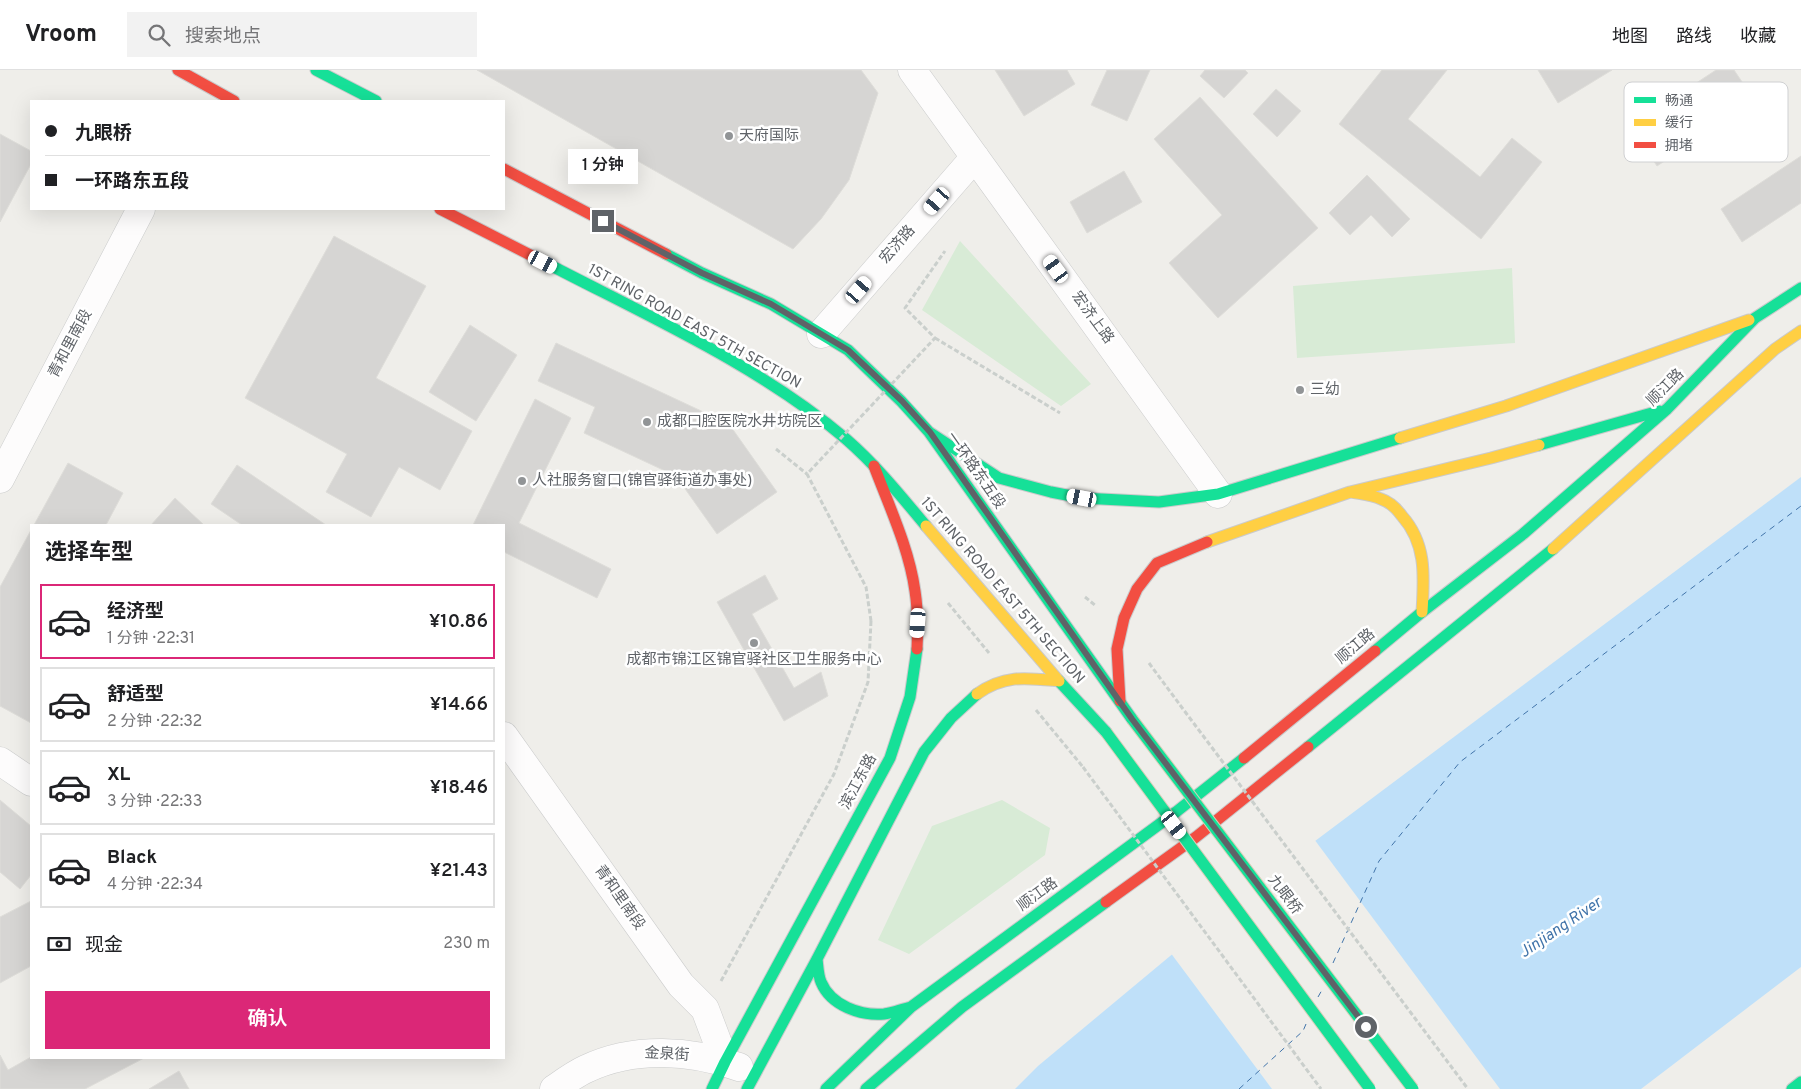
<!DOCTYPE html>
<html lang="zh">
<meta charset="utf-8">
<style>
body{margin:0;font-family:Overpass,"Noto Sans SC",sans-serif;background:#f2f2f2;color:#202124;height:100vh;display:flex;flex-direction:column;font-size:19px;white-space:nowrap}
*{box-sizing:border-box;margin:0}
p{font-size:16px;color:#757577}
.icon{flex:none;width:28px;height:28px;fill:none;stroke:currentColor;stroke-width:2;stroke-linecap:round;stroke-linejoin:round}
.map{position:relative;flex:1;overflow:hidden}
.panel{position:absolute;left:30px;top:454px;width:475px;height:535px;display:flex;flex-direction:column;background:#fff;border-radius:0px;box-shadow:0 5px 20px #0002}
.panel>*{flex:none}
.hud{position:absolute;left:30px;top:30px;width:475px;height:110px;border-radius:0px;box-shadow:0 5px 20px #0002;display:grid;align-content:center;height:110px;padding:0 15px;background:#fff}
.end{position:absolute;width:22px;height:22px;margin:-11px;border:6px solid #5f6368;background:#fff;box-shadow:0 0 0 2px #fff}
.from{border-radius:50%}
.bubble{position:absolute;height:35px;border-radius:0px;background:#fff;box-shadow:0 5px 20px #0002;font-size:16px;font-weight:600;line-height:35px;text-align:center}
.car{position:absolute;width:15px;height:30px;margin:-15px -8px;border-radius:6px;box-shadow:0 0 4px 1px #0007;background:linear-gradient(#fff 24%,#345 0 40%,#fff 0 76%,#345 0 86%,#fff 0)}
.hud b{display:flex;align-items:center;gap:18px;height:48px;font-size:19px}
.hud b+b{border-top:1px solid #e0e0e0}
.hud i{width:12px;height:12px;background:#202124}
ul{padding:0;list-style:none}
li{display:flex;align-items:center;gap:15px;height:75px;margin:0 10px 8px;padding:0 5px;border:2px solid #e0e0e0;border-radius:0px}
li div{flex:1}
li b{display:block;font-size:19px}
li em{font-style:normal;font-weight:600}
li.active{border-color:#db2777}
li>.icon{width:45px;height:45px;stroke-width:1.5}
h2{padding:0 15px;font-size:22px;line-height:60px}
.pay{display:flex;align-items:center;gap:12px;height:55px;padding:0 15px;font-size:19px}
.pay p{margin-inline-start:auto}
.button{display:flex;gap:10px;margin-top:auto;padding:10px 15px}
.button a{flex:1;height:58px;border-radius:0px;background:#db2777;color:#fff;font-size:20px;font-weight:600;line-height:58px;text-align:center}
header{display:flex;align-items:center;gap:30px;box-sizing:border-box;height:70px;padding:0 25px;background:#fff;border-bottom:1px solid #e0e0e0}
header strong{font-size:24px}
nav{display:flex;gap:28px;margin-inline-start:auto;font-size:18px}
.search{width:350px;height:45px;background:#f2f2f2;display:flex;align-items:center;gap:12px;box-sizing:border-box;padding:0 18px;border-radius:0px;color:#757577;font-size:19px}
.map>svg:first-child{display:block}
.green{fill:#d8ebd6}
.water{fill:#bfe0f9}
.pier{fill:#efeeea}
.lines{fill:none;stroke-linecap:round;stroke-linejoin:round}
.ferry{stroke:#4174aa;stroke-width:1;stroke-dasharray:6 5;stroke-linecap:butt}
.building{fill:#d6d5d3;stroke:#deddd9}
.street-casing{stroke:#cbcccc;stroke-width:29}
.fast-casing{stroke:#cacacb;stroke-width:13}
.slow-casing{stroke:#cacacb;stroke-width:13}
.jam-casing{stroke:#cacacb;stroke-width:13}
.path{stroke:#cacfcc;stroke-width:3;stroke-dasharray:5 2.5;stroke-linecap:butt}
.street{stroke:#fdfcfc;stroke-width:28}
.fast{stroke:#16e098;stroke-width:11}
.slow{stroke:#ffcf43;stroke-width:11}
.jam{stroke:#f24e42;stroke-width:11}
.fast-bridge-casing{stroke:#d7ceb8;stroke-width:13;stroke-linecap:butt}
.path-bridge{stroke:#cacfcc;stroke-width:3;stroke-dasharray:5 2.5;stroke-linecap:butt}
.fast-bridge{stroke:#16e098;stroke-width:11}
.route{stroke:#5f6368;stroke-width:6}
.poi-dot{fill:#919496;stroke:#fff;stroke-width:2}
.labels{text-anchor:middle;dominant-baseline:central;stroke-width:5;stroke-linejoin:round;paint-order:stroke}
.poi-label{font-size:15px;fill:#5f6368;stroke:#fff;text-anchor:start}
.street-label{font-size:15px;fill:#5f6368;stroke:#fff}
.water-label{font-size:16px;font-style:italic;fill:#4174aa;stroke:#fff}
.key{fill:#fff;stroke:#cfd0d2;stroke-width:1}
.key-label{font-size:14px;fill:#5f6368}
</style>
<header>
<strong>Vroom</strong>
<div class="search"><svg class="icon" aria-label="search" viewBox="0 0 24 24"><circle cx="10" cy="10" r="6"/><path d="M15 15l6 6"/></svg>搜索地点</div>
<nav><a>地图</a><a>路线</a><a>收藏</a></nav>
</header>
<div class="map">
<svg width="1801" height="1019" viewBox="0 0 1801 1019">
<rect width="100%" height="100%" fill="#efeeea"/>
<path class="green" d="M960,171l131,143 -30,22 -139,-96z
M1512,198l3,75 -218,15 -4,-72z
M1002,730l48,28 -5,27 -136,99 -31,-14 54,-114z"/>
<path class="water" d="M1801,407v490l-160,122h-626l23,-23 209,-174z"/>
<path class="pier" d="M1314,769l186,250h-228l-102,-137 75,-62z"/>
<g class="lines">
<path class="ferry" d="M1333,893l46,-102 81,-99 341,-256
M1318,927l4,-7
M1239,1019l64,-58 3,-7"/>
</g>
<path class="building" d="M477,0h384l17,23 -29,87 -28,39 -28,30z
M995,0h72l8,14 -51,32z
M1107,0h43l-23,51 -36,-16z
M1205,0h40l3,3 -24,25 -24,-22z
M1382,0h65l-39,49 72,58 32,-39 30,24 -61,77 -142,-115z
M1538,0h74l-54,33z
M1716,0h18l21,31 -98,65 -26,-40z
M1276,19l25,22 -24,26 -24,-23z
M1200,27l118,131 -100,90 -49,-55 53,-48 -68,-76z
M0,64l31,17v13l-31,58z
M1801,86v47l-59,39 -21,-33z
M1124,101l18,31 -55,31 -17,-31z
M1367,105l43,44 -18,18 -21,-22 -21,20 -21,-22z
M334,166l92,50 -50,92 96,53 -32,59 -41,-23 -28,50 -45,-25 21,-38 -102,-56z
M470,255l47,30 -41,66 -47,-29z
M556,273l173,81 48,68 -60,42 -41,-58 -92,-43 11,-26 -57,-26z
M535,329l36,19 -52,105 92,46 -14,29 -93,-46v-27h-31z
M68,393l55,30 -17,32h-72z
M237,395l89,60h-84l-31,-21z
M175,428l29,27h-53z
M31,460v193l-31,-17v-119z
M765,505l13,24 -26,15 42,74 27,-16 7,24 -44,25 -67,-119z
M0,730l31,26v49l-11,14 -20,-17z
M31,831v65l-31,17v-66z
M0,985l8,15 23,-13 113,1 -59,31h-85z
M179,1001l10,18h-40z"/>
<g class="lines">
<g class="street-casing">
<path id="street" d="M912,0l306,424
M821,264l154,-177
M0,409l141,-270
M504,666l177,249 24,24 20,53
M0,691l31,21
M554,1019c10,-7 21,-15 32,-20 48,-23 105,-19 153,-2"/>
</g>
<g class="fast-casing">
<path id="fast" d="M316,0l60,31
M666,184l36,19 69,31 77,46 53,51 28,31 203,287
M548,194c100,52 212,102 298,175 30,26 55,57 80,87
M929,362l70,46 52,14 31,6 77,4 59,-8 182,-56
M1539,375l120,-34
M1375,581l47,-39 101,-78 144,-125 88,-91 46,-30
M1058,610l48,52
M1308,677l245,-198
M817,889c1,8 1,16 4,23 10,24 40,34 63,32 9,-1 18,-5 27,-7
M712,1019l13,-27 165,-304 20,-61 7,-48
M747,1019l70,-130 107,-207 27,-34 26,-24
M826,1019l85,-82 265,-195 68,-54
M866,1019l96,-82 144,-105
M1792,1019l9,-7"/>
</g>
<g class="slow-casing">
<path id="slow" d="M1400,368l106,-32 243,-86
M1351,422c10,2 21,3 30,7 9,3 16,10 21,17 25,28 22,61 20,96
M926,456l132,154
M1207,472l143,-50 141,-34 48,-13
M1553,479l222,-200 26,-18
M977,624c28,-20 51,-16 82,-13"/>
</g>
<g class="jam-casing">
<path id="jam" d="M178,0l56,31
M504,99l162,85
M440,139l108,55
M874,396c15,40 35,82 41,125 3,19 3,38 2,58
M1120,631l-3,-52 7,-31 13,-29 20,-26 50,-21
M1244,688l131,-107
M1106,832l90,-65 112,-90"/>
</g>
<path class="path" d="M776,379l31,25
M1085,527l11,9
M948,533l41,50
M1149,593l31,42
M1036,640l47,57
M721,911l113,-207 34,-92 3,-61"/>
<use href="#street" class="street"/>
<use href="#fast" class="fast"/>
<use href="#slow" class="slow"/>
<use href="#jam" class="jam"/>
<g class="fast-bridge-casing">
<path id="fast-bridge" d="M1132,649l281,370
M1106,662l264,357"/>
</g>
<path class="path-bridge" d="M935,268l125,75
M871,551l-5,-34 -59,-113 128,-136 -30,-30 40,-57
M1180,635l288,384
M1083,697l238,322"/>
<use href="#fast-bridge" class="fast-bridge"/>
</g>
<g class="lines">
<path class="route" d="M603,151l99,52 69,31 77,46 54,51 28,31 202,287 234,308"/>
</g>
<g class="poi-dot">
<circle cx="729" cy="66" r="5"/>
<circle cx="1300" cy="320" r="5"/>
<circle cx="647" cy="352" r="5"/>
<circle cx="522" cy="411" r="5"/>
<circle cx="754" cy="573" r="5"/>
</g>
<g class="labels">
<g class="poi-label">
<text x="739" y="66">天府国际</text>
<text x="1310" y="320">三幼</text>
<text x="657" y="352">成都口腔医院水井坊院区</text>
<text x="532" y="411">人社服务窗口(锦官驿街道办事处)</text>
<text x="754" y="590" text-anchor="middle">成都市锦江区锦官驿社区卫生服务中心</text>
</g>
<g class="street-label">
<text transform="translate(898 175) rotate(-49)">宏济路</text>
<text transform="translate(1092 248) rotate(54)">宏济上路</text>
<text transform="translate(694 257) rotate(29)">1ST RING ROAD EAST 5TH SECTION</text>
<text transform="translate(71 274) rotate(-62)">青和里南段</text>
<text transform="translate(1666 318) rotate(-45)">顺江路</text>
<text transform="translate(975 401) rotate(55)">一环路东五段</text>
<text transform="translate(1002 521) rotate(49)">1ST RING ROAD EAST 5TH SECTION</text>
<text transform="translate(1356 577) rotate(-40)">顺江路</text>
<text transform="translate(859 712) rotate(-62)">滨江东路</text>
<text transform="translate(1038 825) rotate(-36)">顺江路</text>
<text transform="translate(1284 825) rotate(53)">九眼桥</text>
<text transform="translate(619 828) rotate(55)">青和里南段</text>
<text transform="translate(667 985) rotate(3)">金泉街</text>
</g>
<g class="water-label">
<text transform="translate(1561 858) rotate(-34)">Jinjiang River</text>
</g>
</g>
<rect x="1624" y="12" width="164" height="80" rx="8" class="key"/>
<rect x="1634" y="27" width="22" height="6" fill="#16e098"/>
<rect x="1634" y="49" width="22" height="7" fill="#ffcf43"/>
<rect x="1634" y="72" width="22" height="6" fill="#f24e42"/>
<g class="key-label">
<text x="1665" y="35">畅通</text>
<text x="1665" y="57">缓行</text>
<text x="1665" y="80">拥堵</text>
</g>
</svg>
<i class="end from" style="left:1366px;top:957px"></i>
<i class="end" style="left:603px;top:151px"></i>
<div class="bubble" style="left:568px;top:79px;width:70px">1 分钟</div>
<i class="car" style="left:937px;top:131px;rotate:221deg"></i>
<i class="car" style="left:543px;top:192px;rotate:117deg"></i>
<i class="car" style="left:1056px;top:199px;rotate:324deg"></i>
<i class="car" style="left:859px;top:220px;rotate:41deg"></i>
<i class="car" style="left:1082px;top:428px;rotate:281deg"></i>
<i class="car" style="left:918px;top:553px;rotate:184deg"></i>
<i class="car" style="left:1174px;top:755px;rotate:143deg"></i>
<div class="hud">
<b><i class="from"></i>九眼桥</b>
<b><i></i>一环路东五段</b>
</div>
<section class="panel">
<h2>选择车型</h2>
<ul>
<li class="active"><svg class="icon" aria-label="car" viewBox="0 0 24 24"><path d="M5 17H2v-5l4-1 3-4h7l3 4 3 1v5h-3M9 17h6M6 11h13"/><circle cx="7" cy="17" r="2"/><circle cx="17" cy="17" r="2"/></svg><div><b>经济型</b><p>1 分钟 · 22:31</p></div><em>¥10.86</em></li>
<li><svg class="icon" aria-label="car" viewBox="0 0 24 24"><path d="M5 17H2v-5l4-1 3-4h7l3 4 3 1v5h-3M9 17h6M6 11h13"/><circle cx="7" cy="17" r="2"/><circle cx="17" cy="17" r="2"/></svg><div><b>舒适型</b><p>2 分钟 · 22:32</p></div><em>¥14.66</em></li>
<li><svg class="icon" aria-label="car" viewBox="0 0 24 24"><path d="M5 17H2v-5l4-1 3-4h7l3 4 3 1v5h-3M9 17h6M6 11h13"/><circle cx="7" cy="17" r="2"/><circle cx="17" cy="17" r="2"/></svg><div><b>XL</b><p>3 分钟 · 22:33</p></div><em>¥18.46</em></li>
<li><svg class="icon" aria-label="car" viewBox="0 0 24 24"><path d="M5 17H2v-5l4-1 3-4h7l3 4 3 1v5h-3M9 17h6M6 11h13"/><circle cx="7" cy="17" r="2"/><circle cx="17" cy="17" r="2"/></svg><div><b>Black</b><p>4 分钟 · 22:34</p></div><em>¥21.43</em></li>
</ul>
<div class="pay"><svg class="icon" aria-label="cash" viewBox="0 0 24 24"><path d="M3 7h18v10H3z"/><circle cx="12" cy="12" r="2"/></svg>现金<p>230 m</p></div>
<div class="button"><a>确认</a></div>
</section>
</div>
